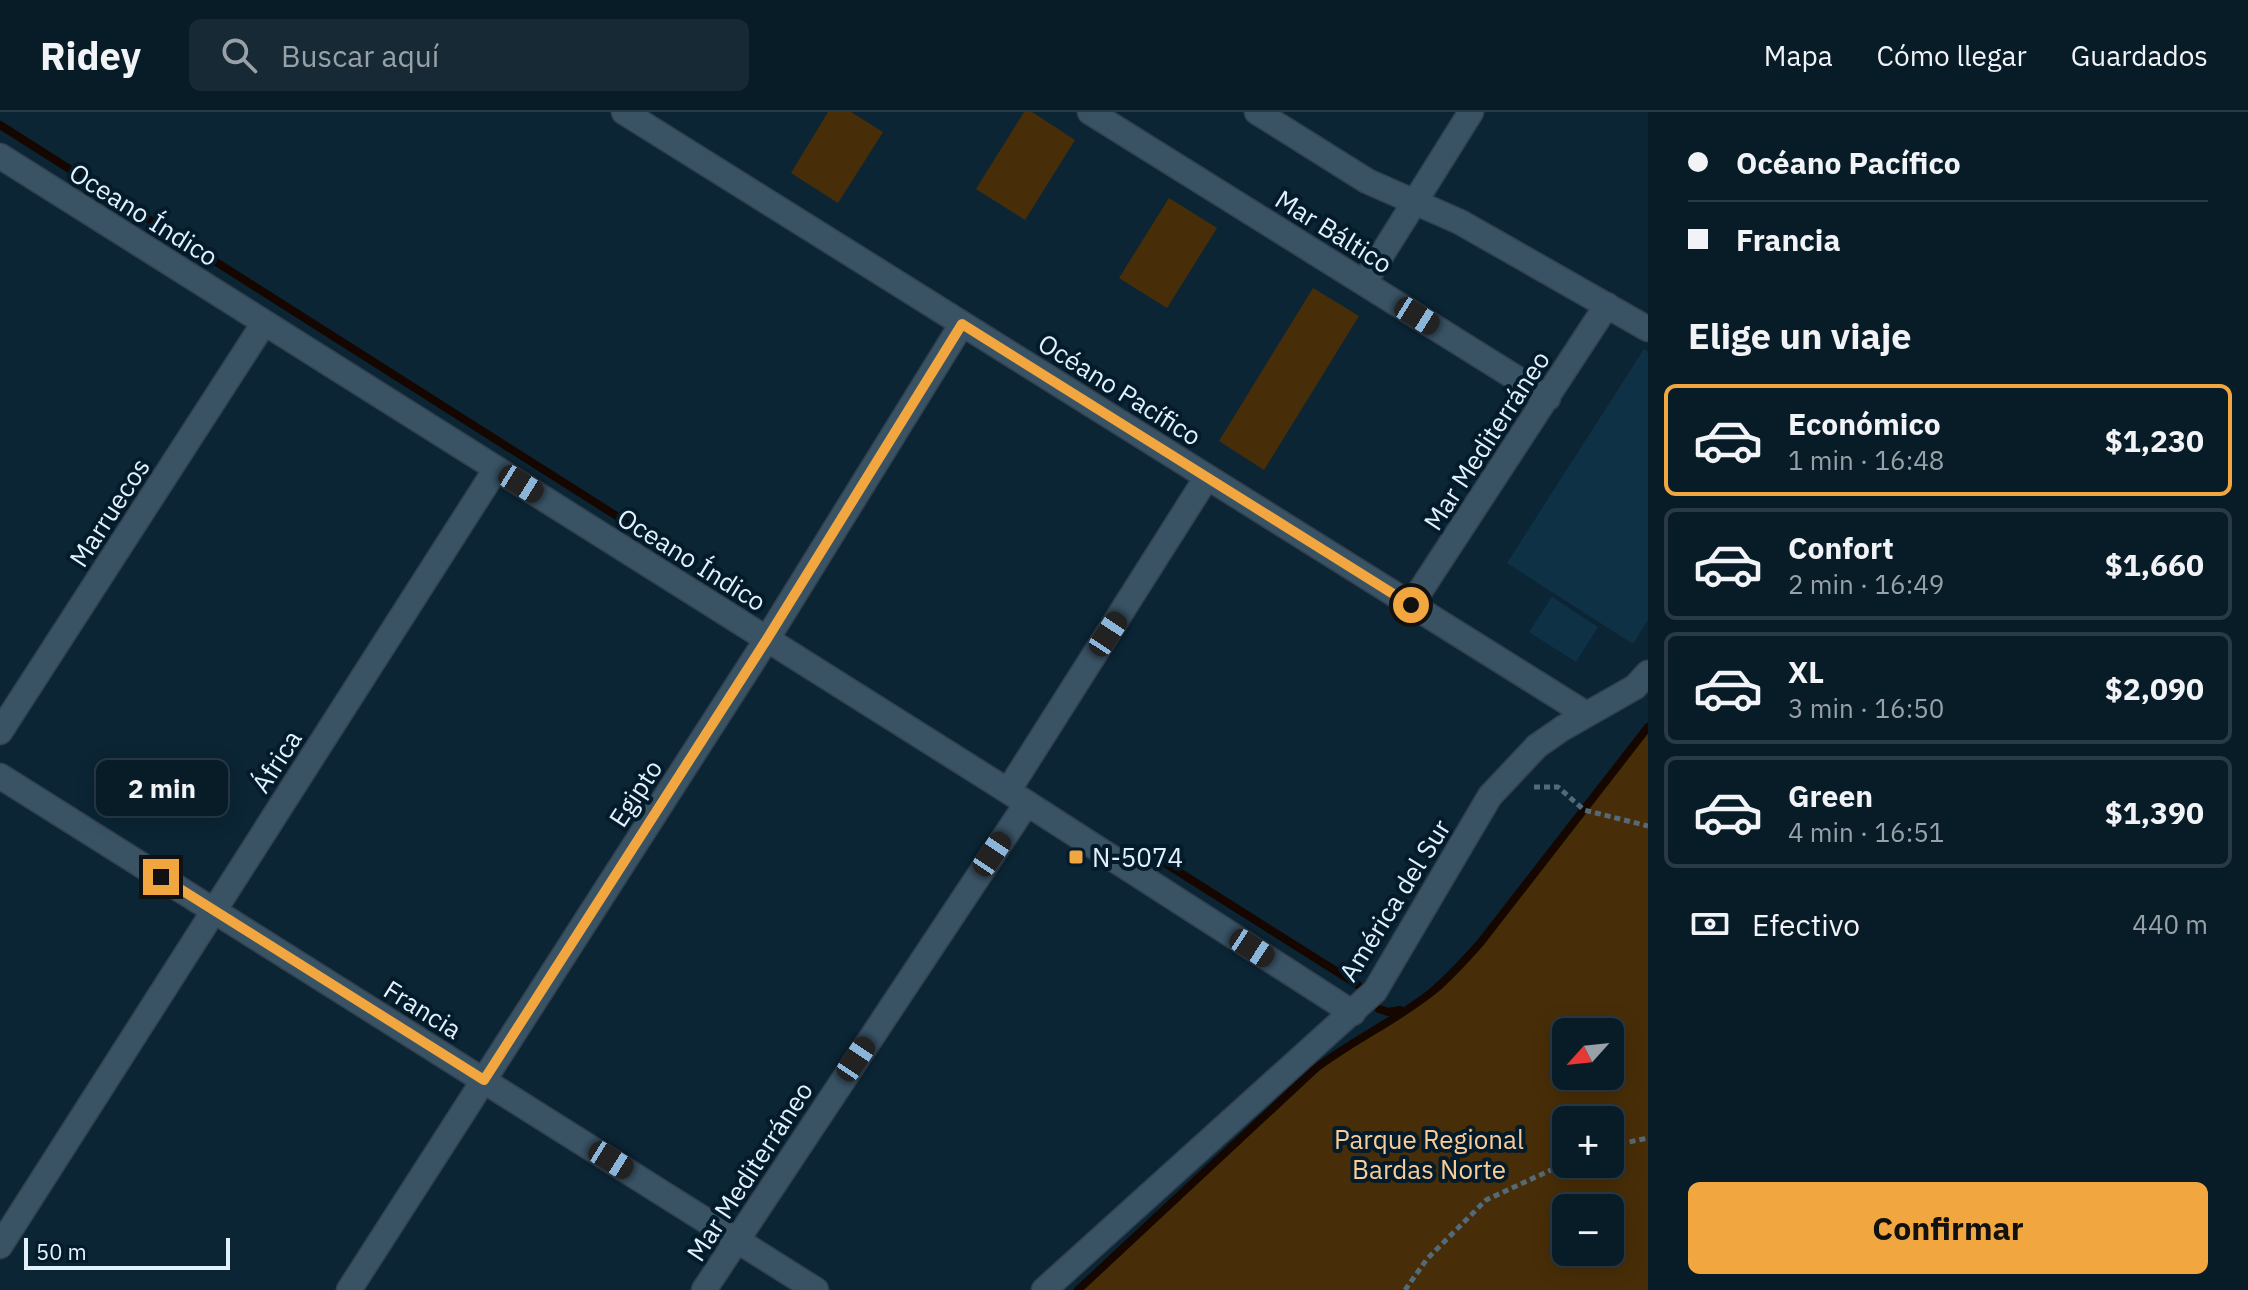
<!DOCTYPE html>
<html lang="es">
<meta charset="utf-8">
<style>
body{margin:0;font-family:"IBM Plex Sans",sans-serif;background:#162934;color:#f1f3f6;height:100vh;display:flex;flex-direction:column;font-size:30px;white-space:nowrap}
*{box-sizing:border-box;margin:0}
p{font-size:26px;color:#98a1a8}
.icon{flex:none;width:44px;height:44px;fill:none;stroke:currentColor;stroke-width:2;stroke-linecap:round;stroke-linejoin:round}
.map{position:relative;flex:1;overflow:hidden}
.side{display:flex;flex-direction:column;background:#081c28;width:600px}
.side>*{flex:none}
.top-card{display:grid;align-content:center;height:176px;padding:0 40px;background:#081c28}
.needle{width:52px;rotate:243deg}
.controls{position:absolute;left:1552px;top:906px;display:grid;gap:16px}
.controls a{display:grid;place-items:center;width:72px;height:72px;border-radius:12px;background:#081c28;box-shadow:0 4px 20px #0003,0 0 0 2px #293a45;font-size:40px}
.scale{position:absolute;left:24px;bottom:20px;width:206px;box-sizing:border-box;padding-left:8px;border:4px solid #e2f1fc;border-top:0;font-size:22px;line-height:28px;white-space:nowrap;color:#e2f1fc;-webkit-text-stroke:6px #031b2b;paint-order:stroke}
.end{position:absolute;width:36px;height:36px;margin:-18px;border:10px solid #f1a63f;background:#111;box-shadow:0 0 0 4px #111}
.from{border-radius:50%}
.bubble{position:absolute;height:56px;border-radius:12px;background:#081c28;box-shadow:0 4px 20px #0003,0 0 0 2px #293a45;font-size:26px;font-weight:800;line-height:56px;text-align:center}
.car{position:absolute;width:24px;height:48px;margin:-24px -12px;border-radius:10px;box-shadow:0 0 6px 2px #0007;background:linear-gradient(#222 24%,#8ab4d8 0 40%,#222 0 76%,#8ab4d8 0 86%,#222 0)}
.top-card b{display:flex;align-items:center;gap:28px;height:76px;font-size:30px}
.top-card b+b{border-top:2px solid #293a45}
.top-card i{width:20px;height:20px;background:#f1f3f6}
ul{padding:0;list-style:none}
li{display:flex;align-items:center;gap:24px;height:112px;margin:0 16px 12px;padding:0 24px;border:4px solid #293a45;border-radius:12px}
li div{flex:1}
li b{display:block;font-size:30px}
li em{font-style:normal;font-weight:800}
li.on{border-color:#f1a63f}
li>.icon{width:72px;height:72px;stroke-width:1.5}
h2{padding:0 40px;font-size:36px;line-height:96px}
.pay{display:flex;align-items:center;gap:20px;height:88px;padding:0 40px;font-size:30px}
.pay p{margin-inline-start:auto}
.button{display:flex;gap:16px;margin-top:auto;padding:16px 40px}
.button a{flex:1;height:92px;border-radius:12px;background:#f1a63f;color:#111;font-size:32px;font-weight:800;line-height:92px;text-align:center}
header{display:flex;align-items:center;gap:48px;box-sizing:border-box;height:112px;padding:0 40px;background:#081c28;border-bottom:2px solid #293a45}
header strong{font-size:38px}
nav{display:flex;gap:44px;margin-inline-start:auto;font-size:28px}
.search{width:560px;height:72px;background:#162934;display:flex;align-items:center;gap:20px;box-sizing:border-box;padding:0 28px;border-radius:12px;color:#98a1a8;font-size:30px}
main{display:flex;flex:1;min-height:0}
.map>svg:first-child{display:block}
.built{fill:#0f3145}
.green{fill:#482e08;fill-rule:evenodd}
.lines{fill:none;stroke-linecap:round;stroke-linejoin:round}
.stream{stroke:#150600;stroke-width:8}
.minor-casing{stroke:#323f4d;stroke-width:27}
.path{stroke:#546a79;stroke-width:5;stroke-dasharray:6 4;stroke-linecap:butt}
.minor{stroke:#395365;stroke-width:24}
.route{stroke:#f1a63f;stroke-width:10}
.poi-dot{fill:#f1a63f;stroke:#031b2b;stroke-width:3}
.labels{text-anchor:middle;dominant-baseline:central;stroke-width:8;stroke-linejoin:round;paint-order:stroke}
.street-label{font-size:26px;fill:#e2f1fc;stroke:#031b2b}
.poi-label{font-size:26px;fill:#e2f1fc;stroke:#031b2b;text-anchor:start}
.park-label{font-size:26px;fill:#f9cc98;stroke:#031b2b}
</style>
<header>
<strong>Ridey</strong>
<div class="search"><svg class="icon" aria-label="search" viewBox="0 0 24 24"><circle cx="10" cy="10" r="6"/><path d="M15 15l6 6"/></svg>Buscar aquí</div>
<nav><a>Mapa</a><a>Cómo llegar</a><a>Guardados</a></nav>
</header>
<main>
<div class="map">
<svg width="1648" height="1178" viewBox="0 0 1648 1178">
<rect width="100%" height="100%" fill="#0b2535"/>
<path class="built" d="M1644,237l4,3v268l-15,24 -126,-81z
M1552,485l46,30 -22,35 -47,-30z"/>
<path class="green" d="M828,0h23l32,20 -45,71 -47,-30z
M1024,0h8l43,28 -50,80 -49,-31z
M1169,86l48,30 -50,80 -48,-30z
M1313,176l46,28 -95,154 -45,-29z
M1648,615v563h-570l237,-221c38,-29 82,-49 118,-78 18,-15 33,-32 48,-49zM1566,920h44v44h-44zM1566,1008h44v44h-44zM1566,1096h44v44h-44z"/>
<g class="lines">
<path class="stream" d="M0,13l645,409
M1160,748l198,125
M1379,897l9,3 12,-2
M1078,1178l237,-221c38,-29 82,-49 118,-78 18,-15 33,-32 48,-49l167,-215"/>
<g class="minor-casing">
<path id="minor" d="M624,0l962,602
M1090,0l458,286
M1257,0l110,69 93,41 188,107
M0,44l1008,635 345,222
M1364,171l107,-171
M1411,493l196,-300
M0,620l264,-409
M0,664l816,514
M1008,679l199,-314
M0,1134l496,-777
M349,1178l418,-651 195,-315
M704,1178l323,-487
M1044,1178l331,-299 115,-195 47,-50 26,-18 72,-41 13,-14"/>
</g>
<path class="path" d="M1534,675h24l26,23 64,16
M1610,1034l38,-8
M1405,1178l22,-31 59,-59 80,-37"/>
<use href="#minor" class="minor"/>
</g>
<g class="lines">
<path class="route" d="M161,765l323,203 283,-441 195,-315 449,281"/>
</g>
<rect class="poi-dot" x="1068" y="737" width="16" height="16" rx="4"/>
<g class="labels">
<g class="street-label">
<text transform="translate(144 102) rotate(32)">Oceano Índico</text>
<text transform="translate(1334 119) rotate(32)">Mar Báltico</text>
<text transform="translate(1120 277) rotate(32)">Océano Pacífico</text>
<text transform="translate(1486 328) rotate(-57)">Mar Mediterráneo</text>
<text transform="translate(109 400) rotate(-57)">Marruecos</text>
<text transform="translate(692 447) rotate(32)">Oceano Índico</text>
<text transform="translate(276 649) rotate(-57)">África</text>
<text transform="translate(635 681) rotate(-57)">Egipto</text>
<text transform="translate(1394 788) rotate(-58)">América del Sur</text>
<text transform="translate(423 897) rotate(32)">Francia</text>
<text transform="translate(749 1059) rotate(-57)">Mar Mediterráneo</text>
</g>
<g class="poi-label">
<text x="1092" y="745">N-5074</text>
</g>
<g class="park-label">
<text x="1429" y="1027">Parque Regional<tspan x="1429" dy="30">Bardas Norte</tspan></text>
</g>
</g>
</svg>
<div class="controls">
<a><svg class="needle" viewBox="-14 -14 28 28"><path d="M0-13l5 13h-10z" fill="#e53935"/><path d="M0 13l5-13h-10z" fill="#98a1a8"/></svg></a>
<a>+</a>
<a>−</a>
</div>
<div class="scale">50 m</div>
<i class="end from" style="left:1411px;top:493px"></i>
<i class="end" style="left:161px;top:765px"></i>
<div class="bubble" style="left:96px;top:648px;width:132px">2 min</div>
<i class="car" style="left:1417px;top:204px;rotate:122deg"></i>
<i class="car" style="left:521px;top:372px;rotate:122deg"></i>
<i class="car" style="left:1108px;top:522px;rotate:33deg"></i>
<i class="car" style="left:992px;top:742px;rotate:34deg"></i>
<i class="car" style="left:1252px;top:836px;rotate:123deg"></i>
<i class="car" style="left:856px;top:947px;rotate:34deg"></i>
<i class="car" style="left:611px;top:1048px;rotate:122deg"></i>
</div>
<section class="side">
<div class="top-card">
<b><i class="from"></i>Océano Pacífico</b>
<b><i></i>Francia</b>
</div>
<h2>Elige un viaje</h2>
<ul>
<li class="on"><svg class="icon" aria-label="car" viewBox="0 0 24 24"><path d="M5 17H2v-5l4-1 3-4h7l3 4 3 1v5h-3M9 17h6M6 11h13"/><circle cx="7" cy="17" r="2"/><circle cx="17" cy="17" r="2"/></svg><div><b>Económico</b><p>1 min · 16:48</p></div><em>$1,230</em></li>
<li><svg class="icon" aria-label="car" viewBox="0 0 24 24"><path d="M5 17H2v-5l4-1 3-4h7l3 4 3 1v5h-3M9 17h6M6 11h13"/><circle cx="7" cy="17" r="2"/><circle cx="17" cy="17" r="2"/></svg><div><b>Confort</b><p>2 min · 16:49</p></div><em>$1,660</em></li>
<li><svg class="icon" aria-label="car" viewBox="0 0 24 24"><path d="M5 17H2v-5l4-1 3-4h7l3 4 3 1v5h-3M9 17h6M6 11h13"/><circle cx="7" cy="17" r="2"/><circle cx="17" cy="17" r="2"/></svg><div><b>XL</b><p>3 min · 16:50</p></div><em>$2,090</em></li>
<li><svg class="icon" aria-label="car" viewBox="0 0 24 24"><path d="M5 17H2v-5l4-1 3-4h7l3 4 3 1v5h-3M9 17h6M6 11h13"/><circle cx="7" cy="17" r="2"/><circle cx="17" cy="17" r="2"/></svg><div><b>Green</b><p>4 min · 16:51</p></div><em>$1,390</em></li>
</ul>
<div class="pay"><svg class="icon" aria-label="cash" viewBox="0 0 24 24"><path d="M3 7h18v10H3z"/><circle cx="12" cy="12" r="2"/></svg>Efectivo<p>440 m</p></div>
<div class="button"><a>Confirmar</a></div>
</section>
</main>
